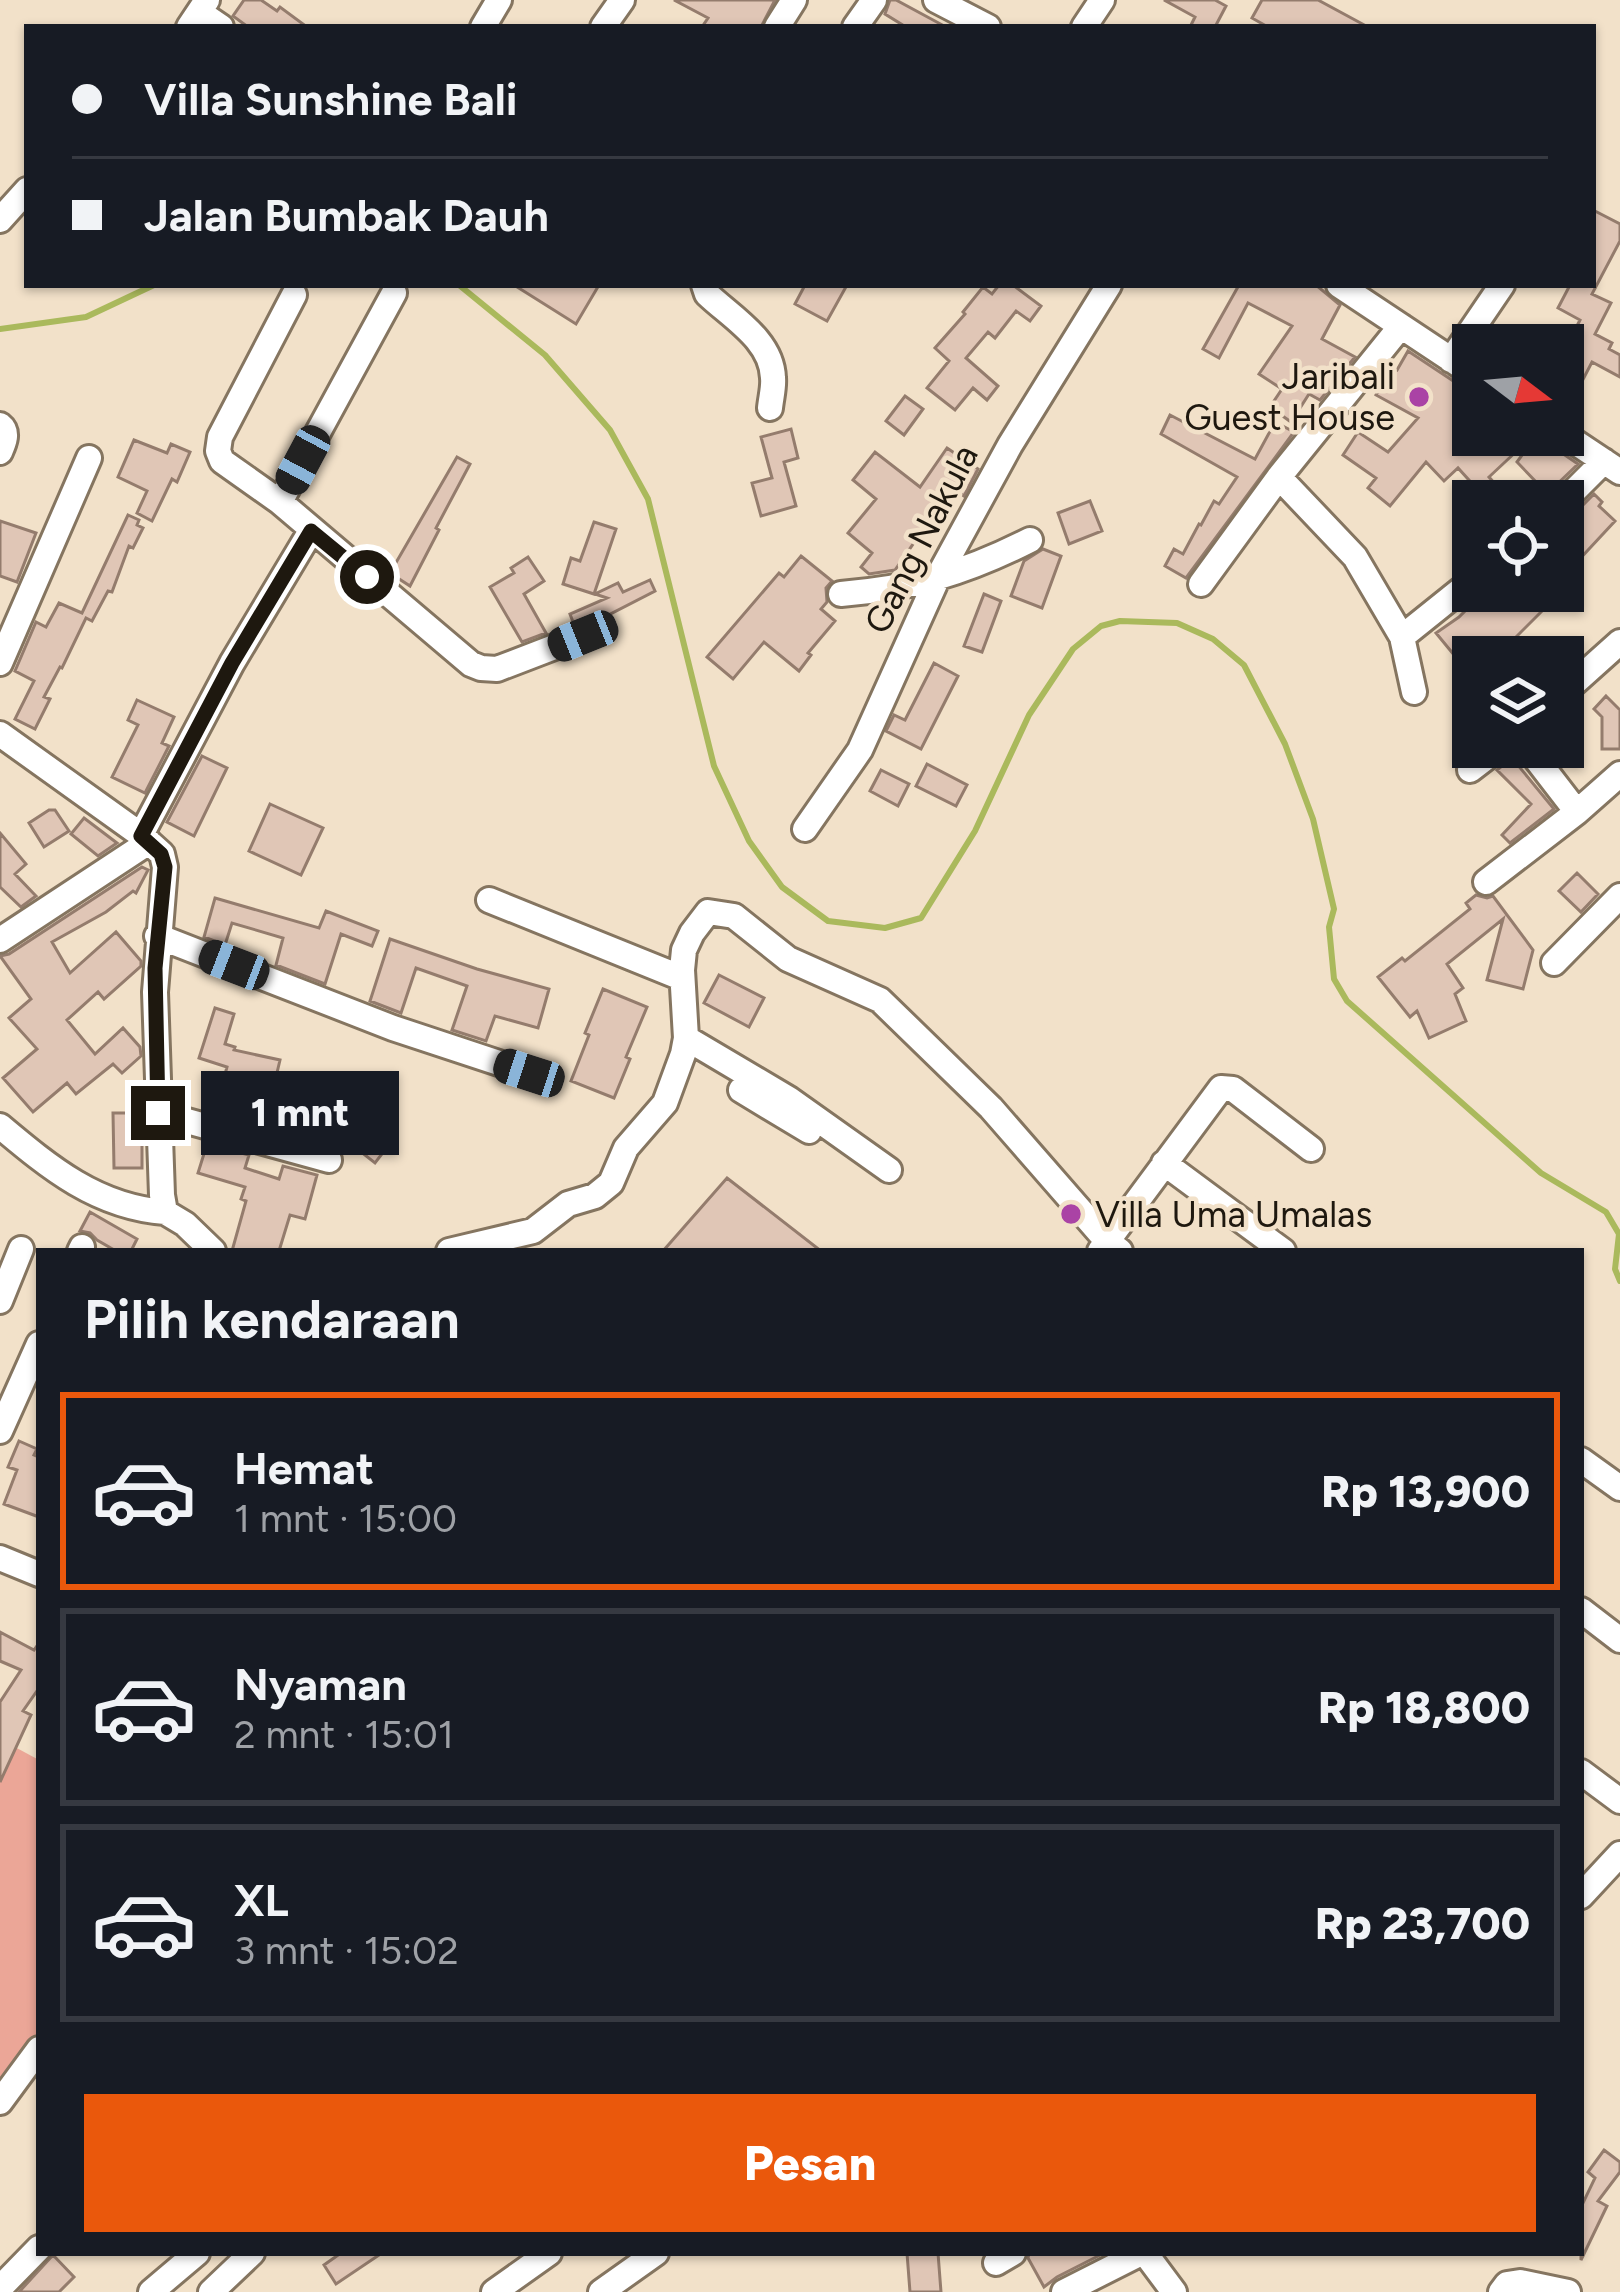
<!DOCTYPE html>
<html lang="id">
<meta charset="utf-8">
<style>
body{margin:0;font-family:Figtree,sans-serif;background:#20242c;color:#f1f3f6;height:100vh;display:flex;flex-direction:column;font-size:45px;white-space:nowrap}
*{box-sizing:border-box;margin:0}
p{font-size:39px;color:#9ea1a6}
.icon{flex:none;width:66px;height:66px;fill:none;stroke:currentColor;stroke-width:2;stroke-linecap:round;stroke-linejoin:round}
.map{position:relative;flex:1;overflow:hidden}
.drawer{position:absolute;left:36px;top:1248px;width:1548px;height:1008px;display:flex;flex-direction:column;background:#171b24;border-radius:0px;box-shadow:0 3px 9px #0004}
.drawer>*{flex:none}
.top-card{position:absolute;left:24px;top:24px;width:1572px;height:264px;border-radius:0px;box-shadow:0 3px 9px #0004;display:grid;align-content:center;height:264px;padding:0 48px;background:#171b24}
.needle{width:78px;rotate:106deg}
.buttons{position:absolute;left:1452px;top:324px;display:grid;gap:24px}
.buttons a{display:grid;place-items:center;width:132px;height:132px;border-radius:0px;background:#171b24;box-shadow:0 3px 9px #0004;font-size:60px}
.end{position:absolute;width:54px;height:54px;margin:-27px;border:15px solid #1e180f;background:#fff;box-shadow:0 0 0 6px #fff}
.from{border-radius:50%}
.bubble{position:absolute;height:84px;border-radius:0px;background:#171b24;box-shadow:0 3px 9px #0004;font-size:39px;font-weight:800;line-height:84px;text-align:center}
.car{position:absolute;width:36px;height:72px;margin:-36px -18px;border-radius:15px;box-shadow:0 0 9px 3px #0007;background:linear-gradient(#222 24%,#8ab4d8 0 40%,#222 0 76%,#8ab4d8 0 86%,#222 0)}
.top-card b{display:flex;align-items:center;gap:42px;height:114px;font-size:45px}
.top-card b+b{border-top:3px solid #363941}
.top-card i{width:30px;height:30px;background:#f1f3f6}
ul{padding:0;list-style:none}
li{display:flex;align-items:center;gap:36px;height:198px;margin:0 24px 18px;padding:0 24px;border:6px solid #363941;border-radius:0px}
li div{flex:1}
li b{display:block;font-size:45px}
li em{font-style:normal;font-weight:800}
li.current{border-color:#ea580c}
li>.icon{width:108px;height:108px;stroke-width:1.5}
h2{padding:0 48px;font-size:54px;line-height:144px}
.action{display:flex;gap:24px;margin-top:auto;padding:24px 48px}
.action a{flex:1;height:138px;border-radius:0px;background:#ea580c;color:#fff;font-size:48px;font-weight:800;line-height:138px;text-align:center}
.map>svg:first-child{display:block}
.green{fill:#eba697}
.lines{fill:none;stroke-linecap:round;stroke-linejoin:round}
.stream{stroke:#aab95c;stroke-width:6}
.building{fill:#e0c6b6;stroke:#947c6d;stroke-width:3}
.minor-casing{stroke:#857560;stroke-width:30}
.minor{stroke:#fff;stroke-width:24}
.route{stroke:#1e180f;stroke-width:15}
.poi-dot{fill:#aa43a5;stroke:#f2e1c9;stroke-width:4.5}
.labels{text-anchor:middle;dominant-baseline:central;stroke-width:9;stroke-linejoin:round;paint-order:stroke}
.poi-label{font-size:36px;fill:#1e180f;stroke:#f2e1c9;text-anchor:end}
.street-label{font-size:36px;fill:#1e180f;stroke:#f2e1c9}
</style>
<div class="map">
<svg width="1620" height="2292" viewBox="0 0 1620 2292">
<rect width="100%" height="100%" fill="#f2e1c9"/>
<path class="green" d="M0,1739l39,21v283l-39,47z"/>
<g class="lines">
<path class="stream" d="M459,285l86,70 65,75 38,69 66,267 35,75 33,46 46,34 57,7 36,-10 54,-87 54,-116 44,-66 28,-23 19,-5 57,2 36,16 31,26 41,79 28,75 21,90 -5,18 5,52 13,22 194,172 65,39 13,22 -4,35 5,12
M0,329l86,-12 68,-32"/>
</g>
<path class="building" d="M244,0h17l16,11 3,-4 27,20h-59l-15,-11z
M674,0h101l-14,27h-59l6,-9z
M890,0h6l50,27h-40l-21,-13z
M1164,0h51l11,6 -11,21h-25l5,-10z
M1262,0h56l50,27h-100l-16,-9z
M1593,210l27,14v17l-28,53 19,9 -16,31 17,9 -3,6 11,6v22l-28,-15 -29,56v-65l17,-33 -22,-12 12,-23h23z
M514,285h85l-23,39z
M805,285h42l-20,36 -32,-17z
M999,285h14l28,21 -11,15 -14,-10 -21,27 -7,-6 -22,26 32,28 -11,14 -14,-12 -18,22 -28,-22 22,-27 -14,-13 30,-34 -2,-2 20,-25 9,7z
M1239,285h77l24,20 -18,34 33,18 -35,43 -11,-6 -18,28 -21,-15 12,-18 -23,-15 33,-48 -44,-23 -29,55 -16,-9z
M1408,351l56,37 9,2v45h35l12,13 -31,29 21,24h-22l-30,-33 -14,13 -18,-19 -36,44 -22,-18 8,-10 -33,-23 15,-23 30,20 30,-34 -42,-23 14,-28 7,3z
M905,396l18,13 -19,26 -18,-14z
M1170,415l85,44 20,-37 19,10 -108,146 -21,-12 9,-17 9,5 16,-30 2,1 13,-24 5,3 18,-27 -76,-43z
M791,429l7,29 -14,4 12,44 -35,10 -9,-33 20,-5 -11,-41z
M1537,435h10l6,12 25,17 -27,26 -4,11h-26l17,-17 -21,-22z
M134,440l33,13 4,-9 19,8 -13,30 -5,-3 -20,42 -15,-8 10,-22 -29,-14z
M947,448l31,21 -14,27 -12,-8 -57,82 -26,4 -8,-7 11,-14 -24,-20 28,-34 -23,-19 22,-28 45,35z
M457,457l13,7 -34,64 3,2 -29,56 -20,-13z
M1594,494l8,8 -3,4 16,15 -52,56v-59l11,-4z
M1090,501l12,30 -33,13 -11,-31z
M128,515l11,5 -2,5 6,3 -10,20 -4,-2 -17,46 -4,-1 -16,30 -6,-3 -24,50 -2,-1 -16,30 6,2 -15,30 -20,-10 19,-38 -19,-10 21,-49 10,5 13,-24 23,10z
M0,521l36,12 -19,49 -17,-6z
M594,522l22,7 -22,65 -31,-10 8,-26 9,3z
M1043,549l18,7 -19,52 -31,-12 13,-35z
M801,556l31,25 -6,7 1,14 -6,7 14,12 -27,32 3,2 -12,16 -35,-29 -31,37 -26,-22 72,-84 5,4z
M528,557l16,24 -20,13 22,39 -24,9 -32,-55 24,-14 -3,-5z
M650,580l5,11 -60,31 1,2 -12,-4 -11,2 -3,-8 37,-16 -12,-4 23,-11 5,9z
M1485,591h53l12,12 -49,49 -3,-2 -9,7h-16v21l-37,-45 23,-16z
M984,594l17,7 -19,51 -18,-6z
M934,663l24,13 -37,73 -35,-18 8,-16 11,5z
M1606,696l14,14v39h-18v-32l-8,-8z
M137,700l37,17 -12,26 7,3 -24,47 -33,-16 26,-52 -10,-5z
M202,756l25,12 -33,68 -27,-14z
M1512,758l42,51 -44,34 -8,-8 29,-31 -34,-34z
M927,764l40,21 -11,21 -40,-20z
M881,770l28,14 -11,22 -28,-15z
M270,804l53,24 -22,47 -52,-24z
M49,810h6l14,21 -25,16 -15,-24z
M84,818l33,25 -19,13 -27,-22z
M0,833l26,31 -11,10 21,22 -15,11 -21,-20z
M142,867l6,3 -12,23 -3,-2 -27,21 -54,30 18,31 46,-41 25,29v5l-37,33 -6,-7 -31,28 28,34 28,-26 17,19 1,9 -19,17 -9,-9 -37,30 -9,-11 -34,29 -30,-34 34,-29 -28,-31 22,-19 -31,-43 9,-2z
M1577,873l21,21 -17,18 -22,-21z
M1476,895l11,3 6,-2 40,54 -10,39 -36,-9 16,-61 -56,45 16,24 -8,6 11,27 -37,17 -12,-27 -7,6 -32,-40 24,-19 3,3 65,-52 -4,-6z
M215,898l104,30 7,-17 52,20 -6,15 -31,-12 -16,50 -49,-19 7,-27 -51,-15 -7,22 -21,-8z
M390,939l87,30 72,20 -11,39 -43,-12 -9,25 -34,-11 15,-44 -51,-18 -15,45 -31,-12z
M719,975l45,23 -15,29 -45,-24z
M603,989l44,18 -21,50 4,2 -16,39 -43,-17 18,-46 -4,-2z
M215,1008l19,6 -9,30 10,3 -1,3 46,10 -8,34 36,13 -8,28 -85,-24 12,-44 -28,-9z
M357,1107l38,30 -20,26 -38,-30z
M113,1113h29v55h-28z
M207,1144l42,11 -4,13 34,11 4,-13 34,9 -12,44 -15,-4 -11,36h-47l14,-50 -5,-2 4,-12 -47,-14z
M727,1178l94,73h-158z
M90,1212l47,27 -6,12h-15l-19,-11 -7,-7 -10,-2z
M19,1441l18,8 -3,6 5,2v60l-35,-13 13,-34 -9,-3z
M0,1632l34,18 5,-7v45l-16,23 8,4 -31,67v-80l21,-32 -21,-9z
M1604,2150l16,12v10l-22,29 9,5 -26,54v-53l14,-29 -7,-6z
M341,2253h41l-46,31 -12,-19z
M907,2253h31l3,39h-31z
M1029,2253h75l-47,24 -13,10 -16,-29z
M53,2255l21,22 -15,15h-40z"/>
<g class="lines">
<g class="minor-casing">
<path id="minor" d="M936,0l52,27
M199,12l22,15
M189,27l18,-27
M483,27l16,-27
M603,27l19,-27
M777,27l17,-27
M855,27l19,-27
M1084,27l18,-27
M0,220l27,-30
M704,285l3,9c24,23 65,46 66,84 1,9 -2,20 -3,30
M1339,285l134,89
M294,295l-74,142 -2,14 4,10 58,41 191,162 10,4 16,1 86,-33
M1451,360l51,-75
M0,425c9,7 4,18 0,27
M1563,434l57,38
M1279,477l76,80 47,80
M280,502l114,-209
M1563,502l41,-41
M1201,584l78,-107 122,-151
M841,594c72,-6 124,-21 189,-54
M0,663l89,-205
M1414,692l-12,-55 71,-57
M1563,693l57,-51
M0,734l141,101 21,19 3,13 -10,125 7,203 3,17 20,12 28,27
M1527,747l50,65
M1470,770l30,-23
M805,829l55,-79 78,-173 72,-132 99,-160
M141,835l91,-172 79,-132
M1486,882l91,-70 43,-38
M489,900l193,78
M157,936l236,92 136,45
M0,940l149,-98
M1554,963l66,-67
M686,1038l103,61 100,71
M741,1090l68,41
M158,1113l171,47
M0,1126c50,42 97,81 165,86
M1164,1163l119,88
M80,1251l2,-4
M449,1251l84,-20 35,-27 27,-8 16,-13 15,-35 39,-45 18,-49 3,-16 -4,-68 2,-20 8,-17 16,-21 26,4 54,43 92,41 111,108 116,133 13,10
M1100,1251l121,-163 12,1 78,60
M0,1301l21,-52
M0,1431l39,-87
M1581,1460l39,28
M0,1558l39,16
M1581,1610l39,30
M1581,1772l39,29
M1581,1896l39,-42
M0,2102l39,-53
M1145,2253l29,39
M996,2263l17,-10
M0,2288l39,-40
M151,2292l46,-39
M211,2292l41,-39
M494,2292l55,-39
M601,2292l55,-39
M1064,2292l77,-39
M1501,2292l6,-8 13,-2 48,10"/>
</g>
<use href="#minor" class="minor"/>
</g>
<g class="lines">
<path class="route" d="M158,1113l-3,-145 10,-101 -4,-13 -20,-18 91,-173 79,-132 56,46"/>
</g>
<g class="poi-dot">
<circle cx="1419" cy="397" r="12"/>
<circle cx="1071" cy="1214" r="12"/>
</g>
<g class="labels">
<g class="poi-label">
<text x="1395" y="376">Jaribali<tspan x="1395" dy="41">Guest House</tspan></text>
<text x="1095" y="1214" text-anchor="start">Villa Uma Umalas</text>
</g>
<g class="street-label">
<text transform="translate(921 539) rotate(-63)">Gang Nakula</text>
</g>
</g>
</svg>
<div class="buttons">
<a><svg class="needle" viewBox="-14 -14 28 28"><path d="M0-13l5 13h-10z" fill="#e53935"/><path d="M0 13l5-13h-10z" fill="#9ea1a6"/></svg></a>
<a><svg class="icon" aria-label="locate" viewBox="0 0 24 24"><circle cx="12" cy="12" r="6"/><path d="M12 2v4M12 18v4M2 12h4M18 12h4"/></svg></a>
<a><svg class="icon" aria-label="layers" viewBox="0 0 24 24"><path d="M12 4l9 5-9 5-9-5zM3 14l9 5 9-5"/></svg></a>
</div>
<i class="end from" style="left:367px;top:577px"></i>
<i class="end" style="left:158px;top:1113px"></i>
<div class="bubble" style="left:201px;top:1071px;width:198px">1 mnt</div>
<i class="car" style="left:303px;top:460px;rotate:208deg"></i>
<i class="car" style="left:583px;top:636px;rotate:248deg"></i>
<i class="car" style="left:234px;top:965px;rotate:291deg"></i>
<i class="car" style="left:529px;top:1073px;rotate:288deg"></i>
<div class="top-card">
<b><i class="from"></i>Villa Sunshine Bali</b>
<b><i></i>Jalan Bumbak Dauh</b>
</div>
<section class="drawer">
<h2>Pilih kendaraan</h2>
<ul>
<li class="current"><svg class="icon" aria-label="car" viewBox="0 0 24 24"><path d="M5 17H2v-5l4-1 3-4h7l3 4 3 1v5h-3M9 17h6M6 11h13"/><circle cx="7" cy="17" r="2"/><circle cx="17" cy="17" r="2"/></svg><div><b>Hemat</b><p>1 mnt · 15:00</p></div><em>Rp 13,900</em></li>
<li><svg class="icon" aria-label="car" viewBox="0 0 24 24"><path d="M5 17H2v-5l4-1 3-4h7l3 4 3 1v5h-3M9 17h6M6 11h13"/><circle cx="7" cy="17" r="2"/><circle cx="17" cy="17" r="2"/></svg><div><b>Nyaman</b><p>2 mnt · 15:01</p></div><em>Rp 18,800</em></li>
<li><svg class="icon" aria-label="car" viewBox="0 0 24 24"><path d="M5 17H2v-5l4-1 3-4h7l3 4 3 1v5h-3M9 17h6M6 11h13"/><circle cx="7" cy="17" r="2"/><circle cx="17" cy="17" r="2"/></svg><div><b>XL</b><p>3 mnt · 15:02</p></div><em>Rp 23,700</em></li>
</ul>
<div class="action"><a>Pesan</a></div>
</section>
</div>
